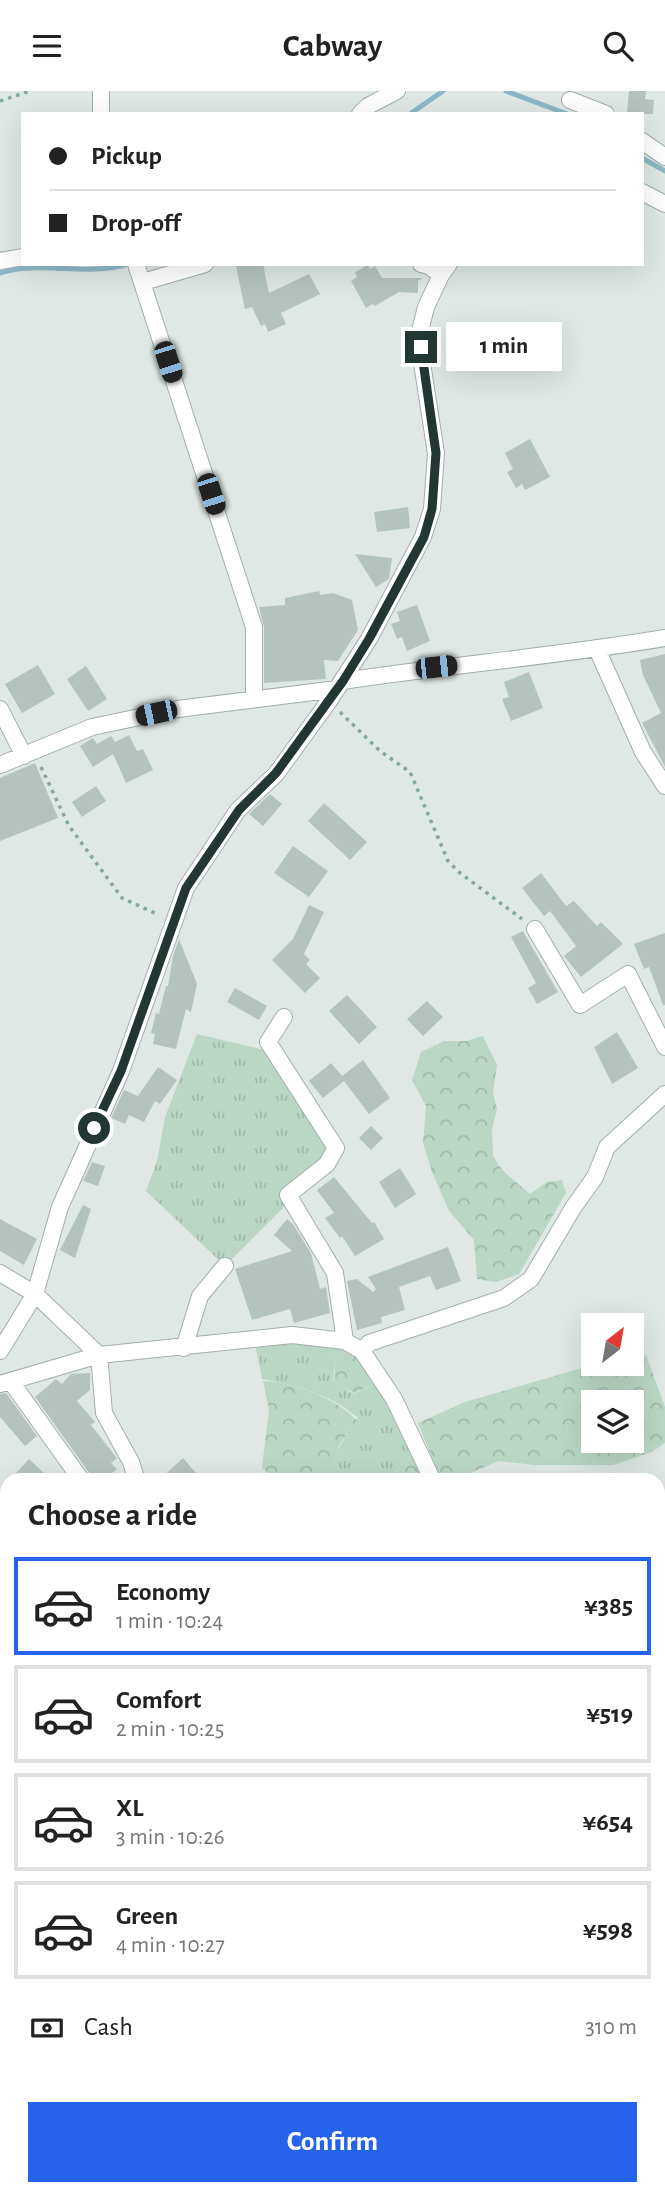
<!DOCTYPE html>
<meta charset="utf-8">
<style>
body{margin:0;font-family:"Alegreya Sans",sans-serif;background:#f2f2f2;color:#222;height:100vh;display:flex;flex-direction:column;font-size:26px;white-space:nowrap}
*{box-sizing:border-box;margin:0}
p{font-size:23px;color:#767676}
.icon{flex:none;width:38px;height:38px;fill:none;stroke:currentColor;stroke-width:2;stroke-linecap:round;stroke-linejoin:round}
.map{position:relative;flex:1;overflow:hidden}
.drawer{position:absolute;left:0px;top:1382px;width:665px;height:723px;display:flex;flex-direction:column;background:#fff;border-radius:21px 21px 0 0;box-shadow:0 7px 28px #0002}
.drawer>*{flex:none}
.hud{position:absolute;left:21px;top:21px;width:623px;height:154px;border-radius:0px;box-shadow:0 7px 28px #0002;display:grid;align-content:center;height:154px;padding:0 28px;background:#fff}
.needle{width:46px;rotate:31deg}
.tools{position:absolute;left:581px;top:1222px;display:grid;gap:14px}
.tools a{display:grid;place-items:center;width:63px;height:63px;border-radius:0px;background:#fff;box-shadow:0 7px 28px #0002;font-size:35px}
.end{position:absolute;width:32px;height:32px;margin:-16px;border:9px solid #223633;background:#fff;box-shadow:0 0 0 4px #fff}
.from{border-radius:50%}
.bubble{position:absolute;height:49px;border-radius:0px;background:#fff;box-shadow:0 7px 28px #0002;font-size:23px;font-weight:700;line-height:49px;text-align:center}
.car{position:absolute;width:21px;height:42px;margin:-21px -10px;border-radius:9px;box-shadow:0 0 5px 2px #0007;background:linear-gradient(#222 24%,#8ab4d8 0 40%,#222 0 76%,#8ab4d8 0 86%,#222 0)}
.hud b{display:flex;align-items:center;gap:24px;height:66px;font-size:26px}
.hud b+b{border-top:2px solid #e0e0e0}
.hud i{width:18px;height:18px;background:#222}
ul{padding:0;list-style:none}
li{display:flex;align-items:center;gap:21px;height:98px;margin:0 14px 10px;padding:0 14px;border:4px solid #e0e0e0;border-radius:0px}
li div{flex:1}
li b{display:block;font-size:26px}
li em{font-style:normal;font-weight:700}
li.active{border-color:#2563eb}
li>.icon{width:63px;height:63px;stroke-width:1.5}
h2{padding:0 28px;font-size:32px;line-height:84px}
.pay{display:flex;align-items:center;gap:18px;height:77px;padding:0 28px;font-size:26px}
.pay p{margin-inline-start:auto}
.button{display:flex;gap:14px;margin-top:auto;padding:14px 28px}
.button a{flex:1;height:80px;border-radius:0px;background:#2563eb;color:#fff;font-size:28px;font-weight:700;line-height:80px;text-align:center}
header{display:flex;justify-content:space-between;align-items:center;height:91px;padding:0 28px;background:#fff;font-size:32px;font-weight:700}
.map>svg:first-child{display:block}
.grass{fill:url(#grass-tufts)}
.forest{fill:url(#forest-crowns);fill-rule:evenodd}
.lines{fill:none;stroke-linecap:round;stroke-linejoin:round}
.stream{stroke:#8db8c7;stroke-width:5}
.building{fill:#b5c3be}
.minor-casing{stroke:#a3afac;stroke-width:18}
.tertiary-casing{stroke:#a3afac;stroke-width:21}
.path{stroke:#83a8a1;stroke-width:3.5;stroke-dasharray:3.5 5;stroke-linecap:butt}
.minor{stroke:#fff;stroke-width:16}
.tertiary{stroke:#fff;stroke-width:19}
.route{stroke:#223633;stroke-width:9}
</style>
<header><svg class="icon" aria-label="menu" viewBox="0 0 24 24"><path d="M4 6h16M4 12h16M4 18h16"/></svg>Cabway<svg class="icon" aria-label="search" viewBox="0 0 24 24"><circle cx="10" cy="10" r="6"/><path d="M15 15l6 6"/></svg></header>
<div class="map">
<svg width="665" height="2104" viewBox="0 0 665 2104">
<defs>
<pattern id="grass-tufts" width="24" height="20" patternUnits="userSpaceOnUse" patternTransform="scale(1.75)"><rect width="24" height="20" fill="#bad7c5"/><path d="M3 7l-1-3M5 7V3M7 7l1-3M15 17l-1-3M17 17v-4M19 17l1-3" fill="none" stroke="#a0b9aa"/></pattern>
<pattern id="forest-crowns" width="20" height="18" patternUnits="userSpaceOnUse" patternTransform="scale(1.75)"><rect width="20" height="18" fill="#bad7c5"/><path d="M2 6a3 3 0 1 1 6 0M12 15a3 3 0 1 1 6 0" fill="none" stroke="#a0b9aa"/></pattern>
</defs>
<rect width="100%" height="100%" fill="#dfe8e5"/>
<path class="grass" d="M197,943l68,16 65,89 -3,25 -102,102 -79,-75 11,-30 8,-44z
M290,1244l48,7 -5,38 21,14 22,-10 45,72 -19,8 -14,16h-59l8,-30 21,-32c-28,-24 -60,-32 -96,-39l-7,-35z"/>
<path class="forest" d="M483,945l14,29 -4,28 4,16 -5,20 1,27 10,15 27,23 17,-12 15,-2 4,13 -47,81 -23,8 -19,-3 -3,-39 -25,-29 -17,-39 -9,-29 3,-37 -14,-26 9,-28 23,-11h22z
M337,1250l23,12 16,31 -22,9 -20,-12z
M646,1264l19,52v36l-13,9 -39,13h-79l-35,-4 -36,15 -3,4h-19l-23,-57 47,-21 127,-37 12,9zM593,1311h39v38h-39z
M263,1290c33,2 70,16 94,39l-19,27 -9,33h-53l-14,-12 7,-58z
M421,1365l12,25h-45l14,-17z"/>
<g class="lines">
<path class="stream" d="M506,0l61,23
M410,23l33,-23
M642,67l23,13
M0,182c40,-13 87,4 128,-9"/>
</g>
<path class="building" d="M629,0h17l-1,8 9,1 -1,14h-26z
M246,173h17l6,29 40,-19 11,20 -39,19 5,11 -18,8 -3,-8 -4,2 -9,-19 -7,2 -9,-43z
M368,174l2,4 5,-3 7,12h41l-5,3v12l-19,-1 -24,14 -2,-2 -7,4 -15,-27 6,-4 -2,-5z
M530,348l20,38 -25,13 -3,-6 -6,4 -9,-16 6,-3 -8,-16z
M408,416l2,21 -33,4 -3,-20z
M355,463l37,4 -3,21 -13,8z
M319,500l1,4 13,-2 19,7 6,30 -20,31 -14,-1 2,19 -62,4v-56l-5,-20 26,-2v-7z
M417,514l13,36 -23,10 -5,-14 -5,2 -6,-15 9,-3 -3,-9z
M665,563v113l-23,-44 19,-10 -18,-38 -3,-15z
M38,574l17,29 -33,19 -17,-29z
M86,575l21,33 -19,12 -21,-32z
M529,581l14,36 -32,13 -9,-22 7,-2 -5,-15z
M129,644l8,16 6,-2 10,21 -27,13 -13,-29 -20,13 -13,-21 13,-8 4,6 14,-8 4,6z
M35,672l23,55 -58,23v-63z
M96,695l10,15 -24,16 -10,-15z
M270,703l12,10 -19,22 -14,-12z
M324,712l43,39 -17,18 -42,-39z
M293,755l35,25 -19,26 -35,-24z
M541,782l25,33 8,-5 23,25 4,-4 22,22 -42,33 -17,-21 12,-10 -26,-35 -6,5 -22,-28z
M309,814l15,7 -20,42 6,6 -4,4 14,14 -15,15 -33,-33 21,-21z
M523,840l35,61 -21,12 -9,-16 8,-5 -25,-46z
M665,842v72h-2l-14,-38 -5,2 -10,-25z
M179,848l18,45 -6,28 -5,-3 -10,40 -23,-5 2,-10 -4,-1 5,-20 3,1 7,-28h2l5,-30z
M235,897l32,18 -8,14 -32,-18z
M347,904l30,32 -18,17 -30,-33z
M427,910l16,16 -20,19 -16,-17z
M617,941l21,36 -26,16 -18,-37z
M363,969l27,38 -21,16 -25,-33 -21,17 -14,-17 22,-18 11,13z
M158,976l19,13 -17,24 -5,-3 -11,21 -15,-7 -4,9 -14,-6 13,-28 14,6z
M371,1035l12,12 -12,12 -12,-12z
M92,1071l13,4 -7,20 -15,-5z
M400,1077l16,26 -21,14 -16,-26z
M334,1086l38,46 2,-1 10,17 -29,17 -13,-20 -2,2 -15,-20 9,-5 -17,-23z
M83,1114l8,4 -16,49 -15,-8z
M0,1128l37,20 -13,26 -24,-14z
M287,1128l6,5 18,29 9,36 6,-2 4,26 -36,10 -4,-14 -38,11 -17,-51 57,-18 -18,-16z
M448,1156l13,34 -25,9 -6,-14 -31,11 6,23 -24,7 1,6 -25,7 -10,-49 10,-2 16,13 3,-3 -8,-12z
M90,1282v17l-13,11 18,21 -4,3 26,33 -6,5 6,6 -15,12h-7l-60,-84 21,-18 6,5 9,-10z
M6,1302l31,43 -12,10 -25,-29v-23z
M183,1367l20,23h-45z
M29,1368l23,22h-43z"/>
<g class="lines">
<g class="minor-casing">
<path id="minor" d="M570,9l36,14
M101,23v-23
M360,23l8,-8 29,-15
M642,50l23,16
M642,101l23,12
M0,170l23,-4
M136,173l118,363v72
M421,173l8,2 12,9
M143,191l62,-18
M597,558l46,103 22,34
M343,590c107,-16 215,-25 322,-43
M0,618l24,47
M0,674l92,-38 86,-18 159,-20
M535,838l45,76 48,-31 37,73
M284,926l-16,25 68,106 -9,16 -39,31 47,78 10,68
M0,1182l35,21 64,61 5,58 27,49 6,19
M184,1257l16,-52 25,-30
M0,1260l35,-57 25,-87 61,-136 65,-183 52,-78 38,-36 53,-73 40,-62 54,-102 9,-28 4,-56 -14,-90 -2,-32 6,-24 15,-32 8,-11
M362,1260l7,-8 135,-45 27,-19 42,-71 22,-31 12,-30 58,-53
M12,1292l70,98
M0,1293l99,-29 193,-20 53,6 17,10 32,48 39,82
M0,1483l7,-6
M658,1603l7,1
M658,1811l7,-3
M0,1820l7,-5"/>
</g>
<g class="tertiary-casing">
<path id="tertiary" d="M0,1492l7,8
M263,2098v6"/>
</g>
<path class="path" d="M0,10l30,-10
M340,621l40,39 30,21 38,89 12,12 62,46
M41,676l28,59 53,72 37,17"/>
<use href="#minor" class="minor"/>
<use href="#tertiary" class="tertiary"/>
</g>
<g class="lines">
<path class="route" d="M94,1037l27,-57 65,-183 53,-78 37,-37 67,-92 26,-42 55,-102 8,-28 4,-56 -15,-106"/>
</g>
</svg>
<div class="tools">
<a><svg class="needle" viewBox="-14 -14 28 28"><path d="M0-13l5 13h-10z" fill="#e53935"/><path d="M0 13l5-13h-10z" fill="#767676"/></svg></a>
<a><svg class="icon" aria-label="layers" viewBox="0 0 24 24"><path d="M12 4l9 5-9 5-9-5zM3 14l9 5 9-5"/></svg></a>
</div>
<i class="end from" style="left:94px;top:1037px"></i>
<i class="end" style="left:421px;top:256px"></i>
<div class="bubble" style="left:446px;top:231px;width:116px">1 min</div>
<i class="car" style="left:168px;top:271px;rotate:162deg"></i>
<i class="car" style="left:211px;top:403px;rotate:162deg"></i>
<i class="car" style="left:436px;top:576px;rotate:84deg"></i>
<i class="car" style="left:156px;top:622px;rotate:258deg"></i>
<div class="hud">
<b><i class="from"></i>Pickup</b>
<b><i></i>Drop-off</b>
</div>
<section class="drawer">
<h2>Choose a ride</h2>
<ul>
<li class="active"><svg class="icon" aria-label="car" viewBox="0 0 24 24"><path d="M5 17H2v-5l4-1 3-4h7l3 4 3 1v5h-3M9 17h6M6 11h13"/><circle cx="7" cy="17" r="2"/><circle cx="17" cy="17" r="2"/></svg><div><b>Economy</b><p>1 min · 10:24</p></div><em>¥385</em></li>
<li><svg class="icon" aria-label="car" viewBox="0 0 24 24"><path d="M5 17H2v-5l4-1 3-4h7l3 4 3 1v5h-3M9 17h6M6 11h13"/><circle cx="7" cy="17" r="2"/><circle cx="17" cy="17" r="2"/></svg><div><b>Comfort</b><p>2 min · 10:25</p></div><em>¥519</em></li>
<li><svg class="icon" aria-label="car" viewBox="0 0 24 24"><path d="M5 17H2v-5l4-1 3-4h7l3 4 3 1v5h-3M9 17h6M6 11h13"/><circle cx="7" cy="17" r="2"/><circle cx="17" cy="17" r="2"/></svg><div><b>XL</b><p>3 min · 10:26</p></div><em>¥654</em></li>
<li><svg class="icon" aria-label="car" viewBox="0 0 24 24"><path d="M5 17H2v-5l4-1 3-4h7l3 4 3 1v5h-3M9 17h6M6 11h13"/><circle cx="7" cy="17" r="2"/><circle cx="17" cy="17" r="2"/></svg><div><b>Green</b><p>4 min · 10:27</p></div><em>¥598</em></li>
</ul>
<div class="pay"><svg class="icon" aria-label="cash" viewBox="0 0 24 24"><path d="M3 7h18v10H3z"/><circle cx="12" cy="12" r="2"/></svg>Cash<p>310 m</p></div>
<div class="button"><a>Confirm</a></div>
</section>
</div>
